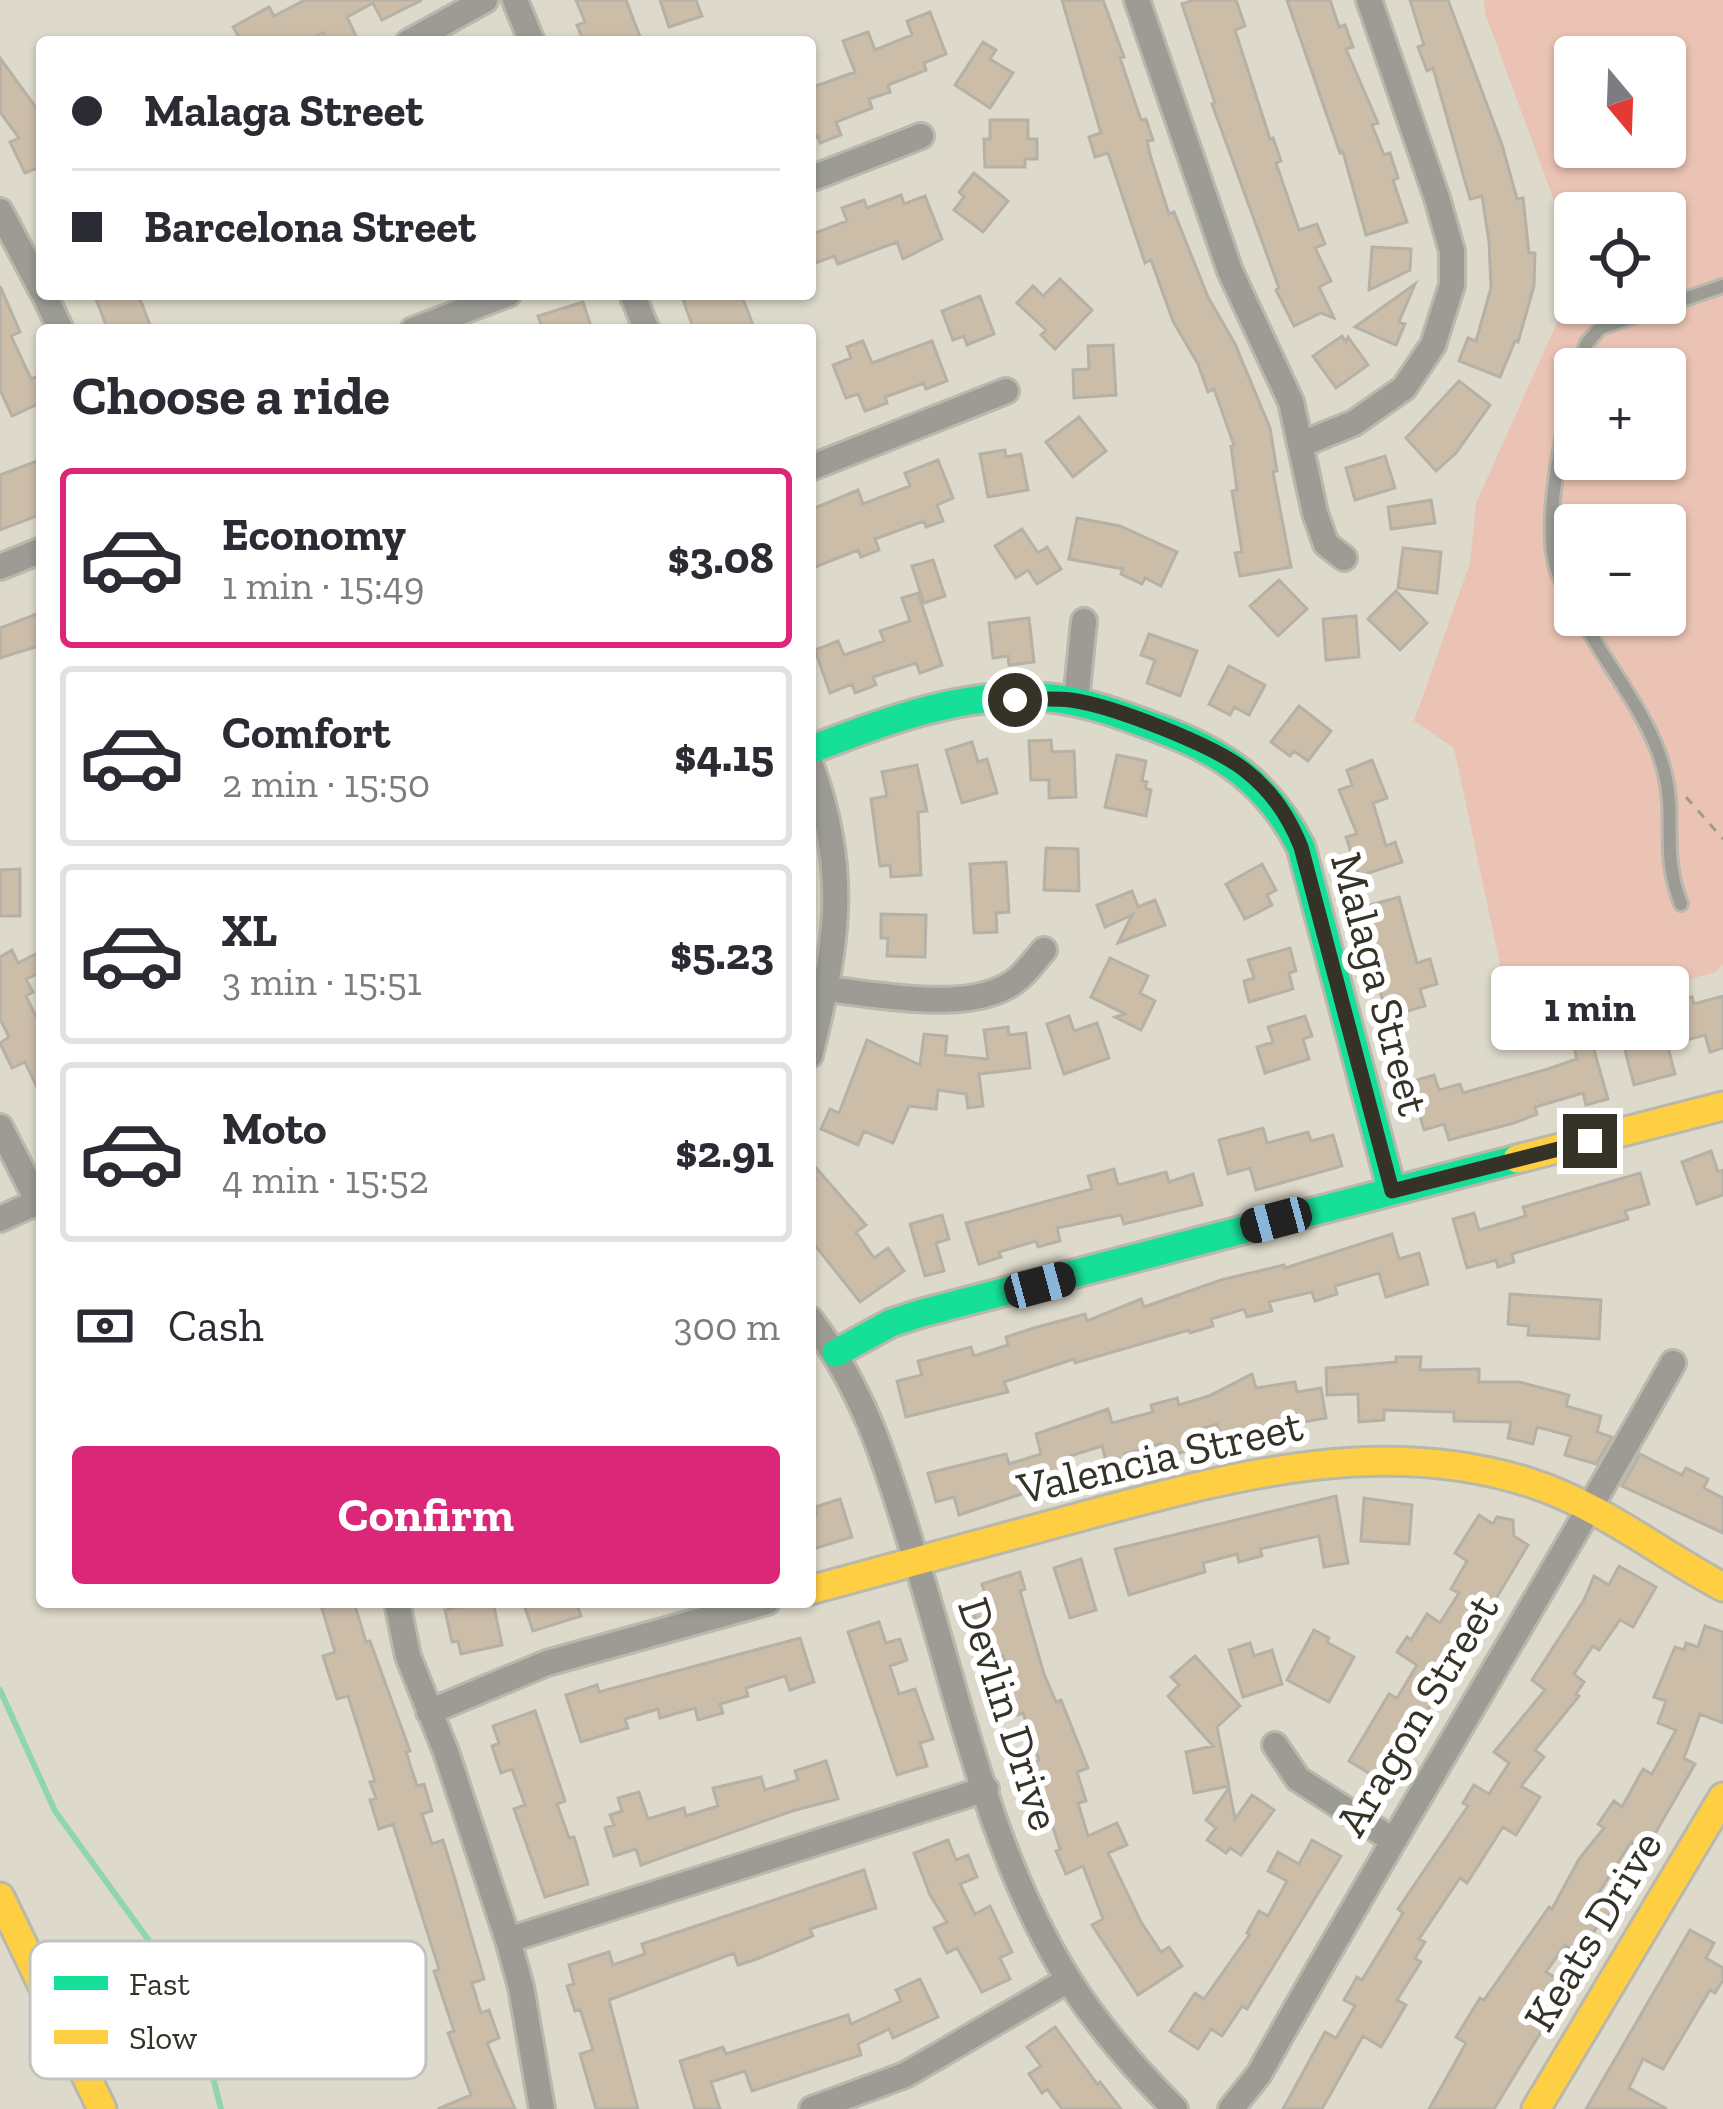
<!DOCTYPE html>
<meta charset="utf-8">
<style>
body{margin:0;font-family:"Zilla Slab",serif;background:#f7f7f7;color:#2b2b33;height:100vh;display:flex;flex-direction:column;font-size:45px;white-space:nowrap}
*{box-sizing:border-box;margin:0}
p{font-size:39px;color:#7c7c81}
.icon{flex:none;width:66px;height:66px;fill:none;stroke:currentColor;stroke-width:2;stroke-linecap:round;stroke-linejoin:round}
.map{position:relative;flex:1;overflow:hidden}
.drawer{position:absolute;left:36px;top:324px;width:780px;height:1284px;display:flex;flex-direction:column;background:#fff;border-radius:12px;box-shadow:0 3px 9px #0004}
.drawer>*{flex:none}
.banner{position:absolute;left:36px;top:36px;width:780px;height:264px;border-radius:12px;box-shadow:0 3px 9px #0004;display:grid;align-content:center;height:264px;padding:0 36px;background:#fff}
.needle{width:78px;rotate:161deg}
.buttons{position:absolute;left:1554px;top:36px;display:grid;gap:24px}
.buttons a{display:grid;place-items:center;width:132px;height:132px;border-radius:12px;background:#fff;box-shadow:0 3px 9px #0004;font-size:60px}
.end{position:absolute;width:54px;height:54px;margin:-27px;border:15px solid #353328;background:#fff;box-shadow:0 0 0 6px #fff}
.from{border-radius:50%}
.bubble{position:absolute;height:84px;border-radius:12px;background:#fff;box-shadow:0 3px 9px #0004;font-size:39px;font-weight:700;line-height:84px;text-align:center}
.car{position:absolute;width:36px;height:72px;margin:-36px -18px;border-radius:15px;box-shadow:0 0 9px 3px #0007;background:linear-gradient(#222 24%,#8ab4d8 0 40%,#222 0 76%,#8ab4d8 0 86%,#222 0)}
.banner b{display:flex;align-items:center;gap:42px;height:114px;font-size:45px}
.banner b+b{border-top:3px solid #e1e1e2}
.banner i{width:30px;height:30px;background:#2b2b33}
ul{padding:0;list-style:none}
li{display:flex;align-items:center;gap:36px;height:180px;margin:0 24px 18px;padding:0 12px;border:6px solid #e1e1e2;border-radius:12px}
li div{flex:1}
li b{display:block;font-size:45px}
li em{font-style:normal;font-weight:700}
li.on{border-color:#db2777}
li>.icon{width:108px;height:108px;stroke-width:1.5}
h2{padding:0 36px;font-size:54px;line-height:144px}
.pay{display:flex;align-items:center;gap:30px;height:132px;padding:0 36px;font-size:45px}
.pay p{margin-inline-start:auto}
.cta{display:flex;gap:24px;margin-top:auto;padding:24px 36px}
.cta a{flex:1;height:138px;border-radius:12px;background:#db2777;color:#fff;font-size:48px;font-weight:700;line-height:138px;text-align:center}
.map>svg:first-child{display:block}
.green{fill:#ebc3b4;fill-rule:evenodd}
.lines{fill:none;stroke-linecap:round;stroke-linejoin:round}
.stream{stroke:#8fd6b0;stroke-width:6}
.building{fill:#ccbda9;stroke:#b6b1a6;stroke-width:3}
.lane-casing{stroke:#bab8ac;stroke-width:18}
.street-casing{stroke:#bab8ac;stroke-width:30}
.fast-casing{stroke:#bab8ac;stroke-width:33}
.slow-casing{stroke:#bab8ac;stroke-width:33}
.path{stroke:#9c9b95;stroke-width:3;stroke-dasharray:9 9;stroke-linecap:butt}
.lane{stroke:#9c9c95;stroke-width:12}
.street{stroke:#9c9c95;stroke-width:24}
.fast{stroke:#16e098;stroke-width:27}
.slow{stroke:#ffcf43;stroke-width:27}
.route{stroke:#353328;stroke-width:15}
.labels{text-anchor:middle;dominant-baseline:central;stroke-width:12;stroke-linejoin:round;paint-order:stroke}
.street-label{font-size:45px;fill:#353328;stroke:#fff}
.key{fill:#fff;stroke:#c2c2be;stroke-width:3}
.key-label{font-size:33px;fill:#353328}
</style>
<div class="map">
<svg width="1723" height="2109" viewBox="0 0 1723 2109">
<rect width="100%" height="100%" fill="#dddacb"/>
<path class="green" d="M1484,0h239v965l-8,7 -201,58 -60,-282 -40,-27 56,-158 6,-60 99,-220v20h90v-90h-90v44l-90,-244zM1575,57h90v90h-90zM1575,369h90v90h-90zM1575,525h90v90h-90z"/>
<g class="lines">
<path class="stream" d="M0,1690l55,121 139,192 27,106"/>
</g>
<path class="building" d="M305,0h117l-40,20 -9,-17 -26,14 9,19 -11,6h-17l-5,-9 -20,9h-61l-9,-15 36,-20 5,9z
M576,0h50l16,42h-58l-7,-17 8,-3z
M660,0h36l6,16 -33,11z
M1062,0h41l21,57 -4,1 21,62 5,-1 7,21 -6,1 4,17 18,56 5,-2 34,85 27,47 35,84 7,43 -4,1 18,95 -51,9 -5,-23 7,-1 -10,-61 5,-1 -6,-44 3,-1 -20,-56 -6,3 -10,-28 -25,-43 -22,-61 -6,3 -37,-110 -13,4 -6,-20 12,-4z
M1194,0h42l9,26 -10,4 35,109 3,-1 8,23 -5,2 23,67 18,-6 8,20 -10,4 16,33 -12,6 15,31 -13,-5 -27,13 -18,-36 3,-2 -67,-184 3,-1 -33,-99z
M1287,0h43l9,27 6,-2 8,22 -7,2 32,74 -6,2 12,30 6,-2 8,25 -5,2 14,42 -41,13 -23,-83 -3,1z
M1410,0h38l54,145 15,54 6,-1 6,55h6l-1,33 -16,56 -3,-1 -15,36 -41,-16 9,-23 8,3 15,-53 -2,-46 -7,-46 -12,3 -37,-131 -6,3 -9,-24 6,-2z
M930,12l16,42 -22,9 2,7 -38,15 2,7 -21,7 3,9 -36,14 5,13 -21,8 -2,-7 -8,3v-51l45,-16 -12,-31 25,-9 7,18 37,-15 -5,-14z
M983,42l13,8 -6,9 23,14 -23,35 -35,-23z
M0,58l42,58v50l-17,7 -15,-31 9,-4 -19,-26z
M990,120h38v19h9v20h-12v8h-40l-1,-28h6z
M974,173l34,28 -25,31 -29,-22 10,-13 -5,-5z
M901,195l3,9 21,-8 17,43 -39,20 -6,-17 -59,22 -4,-8 -24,9v-30l37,-14 -5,-13 22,-8 3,8z
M1372,247l39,2 -1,21 -41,20z
M1060,279l32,31 -37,39 -14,-14 5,-5 -29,-27 16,-17 10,10z
M1415,284l-16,38 6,2 -9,21 -41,-18z
M0,286l20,46 -9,4 20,43 11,-5v28l-30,14 -12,-26z
M94,294h44l14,36h-44z
M681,294h60l14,36h-61z
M980,296l14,38 -27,11 -3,-9 -11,4 -11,-29z
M583,302l9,28h-49l-5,-14z
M1342,336l4,6 2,-5 20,28 -32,23 -23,-32z
M863,341l9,22 60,-22 15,40 -21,8 -2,-6 -39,14 2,6 -22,8 -7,-17 -12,4 -13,-33 18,-7 -4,-11z
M1113,345l3,50 -42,3 -1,-28 16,-1 -1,-23z
M1459,381l31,24 -34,48 -20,18 -30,-33z
M1079,417l27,34 -33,26 -27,-35z
M1005,450l1,7 15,-3 7,36 -40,7 -8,-43z
M1385,456l10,32 -40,12 -9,-32z
M42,459v55l-42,16v-55z
M938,460l15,38 -16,7 6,16 -17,6 -2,-6 -49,18 4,11 -18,7 -3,-7 -48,19v-59l48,-20 5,14 47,-18 -5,-13z
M1431,500l4,23 -44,6 -3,-22z
M1077,518l43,8 57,26 -16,34 -16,-8 -3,6 -21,-10 2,-5 -54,-10z
M1022,529l16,24 9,-6 14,22 -24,15 -9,-14 -12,8 -21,-32z
M1403,548l38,4 -4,41 -39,-5z
M933,560l12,36 -21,7 -12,-37z
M1279,580l28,29 -29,27 -28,-30z
M1396,591l31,32 -27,27 -32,-31z
M918,593l24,72 -22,8 -4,-10 -43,14 3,8 -21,8 -3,-9 -22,9 -15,-43 23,-9 6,14 40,-14 -4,-10 30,-10 -8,-23z
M42,612v33l-42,13v-30z
M1356,616l3,41 -33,3 -3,-41z
M1029,618l5,44 -25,3 -1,-9 -15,2 -4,-35z
M1149,634l48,17 -17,45 -33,-13 8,-23 -14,-5z
M1229,666l36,19 -16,30 -15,-8 -4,8 -21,-11z
M1299,706l32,25 -23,30 -14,-10 -4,5 -19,-14z
M1051,740l1,12 22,-1 2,46 -27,1v-18h-18l-2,-39z
M972,742l6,20 9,-3 10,34 -35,10 -16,-53z
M1117,755l29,6 -4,20 5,1 -2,6 6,2 -5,26 -41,-9z
M1372,760l15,38 -14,5 13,43 9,-4 7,20 -43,14 -13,-39 11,-3 -18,-44 13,-5 -5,-15z
M917,765l10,46 -9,1 3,63 -30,2 -1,-12 -10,1 -9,-67 16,-3 -5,-24z
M1046,848l32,1 1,42 -35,-1z
M1006,862l3,50 -13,1 1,19 -23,1 -4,-69z
M1262,864l14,26 -9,5 5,10 -27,14 -19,-35z
M20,869v47h-20v-46z
M1132,891l6,16 17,-7 10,25 -47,18 14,-28 -27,12 -8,-22z
M1399,897l18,66 13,-4 7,25 -17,5 5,17 -38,11 -26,-99 12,-3 -3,-10z
M881,914l45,1 -1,42 -38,-1 1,-18h-7z
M1290,948l6,23 -7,2 4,16 -44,13 -5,-21 10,-3 -6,-18z
M12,950l6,13 18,-9 6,12v6l-16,7 7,13 -7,4 16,33v69l-17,-36 -13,6 -12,-25 9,-6 -9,-18v-62z
M1110,958l38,18 -8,17 15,8 -14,29 -26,-13 10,-3 -34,-17z
M1723,996v52l-13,4 -5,-17 -18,5 -11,-38 16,-5 2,7z
M1069,1016l5,15 23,-8 12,35 -45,16 -17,-50z
M1305,1016l7,20 -9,3 6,20 -44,14 -8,-26 16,-5 -5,-15z
M1008,1027l1,8 17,-2 4,35 -51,6 4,32 -15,2 -2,-14 -28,-4 -2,19 -27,-3 -16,37 -29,-12 -6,14 -37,-16 9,-20 9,4 28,-73 53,25 4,-31 23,2 -2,19 43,4 -4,-29z
M1588,1029l20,70 -22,6 -3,-12 -48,14 2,7 -23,9 -65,17 -5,-16 -20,6 -14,-48 24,-7 5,15 21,-6 3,9 85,-24 29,-10 -7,-25z
M1666,1040l9,34 -41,11 -9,-35z
M1263,1128l4,15 41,-11 3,9 22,-6 9,31 -86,24 -6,-22 -22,6 -9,-34z
M1711,1151l7,21 5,-2v25l-26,9 -15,-42z
M810,1161l56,64 -10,7 18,26 14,-10 16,23 -44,31 -50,-63z
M1114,1169l4,16 48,-13 3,10 24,-8 9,31 -78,19 -3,-9 -64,13 3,13 -22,6 -2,-6 -37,11 2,5 -22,7 -13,-41 126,-34 -4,-13z
M1640,1173l9,31 -24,7 3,8 -116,35 2,8 -16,5 -2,-7 -29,8 -14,-49 21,-6 5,17 47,-14 -3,-9z
M942,1215l7,24 -13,4 8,28 -19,5 -15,-52z
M1392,1234l7,25 20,-6 9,31 -42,13 -7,-24 -44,13 2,8 -22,7 -3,-9 -43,10 3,9 -25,6 -3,-8 -33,10 2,7 -23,7 -1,-3 -114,33 -1,-4 -70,23 4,10 -102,25 -9,-36 25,-6 -4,-14 53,-14 3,9 34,-11 -2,-8 28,-9 51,-14 2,7 54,-22 3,8 77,-27 63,-15 1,3z
M1510,1294l91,6 -2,39 -71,-4 1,-9 -21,-2z
M1396,1357h25l-1,13 59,-1v13h40l50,13 -3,11 35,10 -4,16 15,5 -16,27 -31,-9 6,-19 -34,-9 -4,17 -25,-6 3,-16 -57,-1v-9l-70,-2v10l-25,2 -1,-28 -31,1 -1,-27 70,-6z
M1252,1374l4,14 39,-6 2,10 24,-4 5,30 -79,14 1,2 -25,8 -6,-18 -28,8 5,17 -28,8 -4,-14 -37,11 4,12 -20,6 -7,-26 -35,11 7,25 -22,6 -1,-4 -92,31 -5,-18 -18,5 -8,-29 78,-19 3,10 32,-10 -5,-20 72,-25 4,14 41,-11 -2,-7 26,-7 2,7 30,-9z
M1640,1454l42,21 4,-7 22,11 -4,9 19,10v35l-101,-47z
M1336,1496l12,67 -24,4 -5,-31 -59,13 2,7 -23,6 -2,-8 -34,9 2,9 -76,23 -14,-46z
M1364,1498l48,7 -3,39 -48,-3z
M840,1499l12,38 -42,13v-33l7,-2 -2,-8z
M1479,1515l14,9 4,-7 16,3 1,16 14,9 -71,119 -15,-9 -18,30 14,8 -26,43 -6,-4 -17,27 13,8 -12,19 -41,-25 40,-67 8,4 20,-33 -20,-13 10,-15 4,3 16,-26 13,9 19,-30 -8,-4 16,-28 -12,-8z
M1081,1559l15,51 -26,8 -16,-50z
M1619,1566l37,21 -23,40 -13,-7 -21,30 -6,-4 -19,28 10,8 -8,12 3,2 -44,54 9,7 -23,29 19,11 -24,38 -13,-8 -36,56 -7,-5 -41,61 6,3 -10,16 6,4 -24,38 9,5 -25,42 -18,-11 -41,73h-39l42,-77 11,6 19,-32 -11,-6 13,-23 5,3 41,-67 -5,-4 70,-103 -5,-3 11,-18 15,9 20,-31 -15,-11 51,-62 -13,-10 52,-80 10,-24 15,9z
M1020,1572l5,17 -5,2 24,83 12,28 5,-2 27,68 -11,4 9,29 -8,2 10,33 29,-13 10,22 -19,8 33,69 20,30 8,-5 13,19 -44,29 -46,-70 11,-6 -20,-53 -17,8 -10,-23 4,-2 -21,-65 -9,3 -7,-21 16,-6 -16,-47 -15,5 -10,-29 14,-4 -9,-29 -13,5 -17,-48 16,-5 -7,-24z
M320,1602h34l12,40 4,-1 40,110 -4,1 11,34 7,-2 8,27 -10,3 10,30 11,-4 11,36 30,103 -12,4 9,30 8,-3 10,28 -12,5 28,66h-77l33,-14 -23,-62 6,-2 -20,-60 5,-2 -46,-145 -14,5 -9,-29 6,-2 -6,-16 5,-1 -27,-85 -11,3 -14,-43 12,-4z
M479,1602h14l9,43 -41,9 -3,-13 -6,1 -7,-32z
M523,1602h53l5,14 -48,15z
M879,1622l7,21 14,-4 7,21 -17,6 9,28 16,-5 18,50 -13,4 7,23 -30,9 -49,-143z
M1705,1626l18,6v91l-23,-9 -16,44 11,6 -39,68 -12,18 -13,-8 -36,57 18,10 -10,19 -5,-2 -20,28 -13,-9 -19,27 23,14 -75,123h-65l37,-66 -10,-6 24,-39 4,2 65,-93 3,2 27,-50 25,-31 -6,-4 16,-23 8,6 21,-38 9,5 24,-44 -18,-7 8,-22 -12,-4 21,-50 9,3 2,-7 12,4z
M1314,1630l15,8 -2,4 27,15 -25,45 -42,-22z
M800,1638l14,44 -24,8 -5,-14 -39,12 2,8 -28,8 3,9 -25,7 -3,-12 -35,10 -2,-9 -33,10 3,9 -47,14 -15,-47 31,-10 2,7z
M1250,1643l4,13 18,-6 10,34 -39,13 -14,-47z
M1195,1656l45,50 -23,21 12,59 -35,7 -8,-41 27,-6 -45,-50 11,-11 -8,-8z
M535,1711l30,90 -8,3 12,34 5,-1 14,47 -43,13 -31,-88 11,-4 -13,-36 -11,4 -9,-27 7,-3 -6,-17z
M826,1761l12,38 -46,12 -151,54 -5,-16 -22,7 -9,-28 9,-3 -4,-10 12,-4 -4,-13 21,-6 9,27 36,-11 2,8 32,-10 -5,-18 48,-11 4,13 33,-10 -3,-9z
M1229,1788l6,31 17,-24 22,15 -33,45 -11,-7 -4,5 -19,-13 9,-12 -10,-8z
M948,1840l8,20 12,-5 9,22 -17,7 15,30 15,-8 22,46 -12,6 10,21 -28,13 -25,-44 -10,5 -13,-25 13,-6 -17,-27 -16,-42z
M1312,1840l29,16 -94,153 -5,-3 -20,30 -11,-7 -13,20 -28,-18 25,-38 9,6 46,-65 -3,-1 12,-22 9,5 19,-35 -19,-10 10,-19 21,12z
M864,1870l12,38 -66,21 3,7 -56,23 -19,6 -4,-12 -125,47 29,109h-42l-16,-55 13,-4 -13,-41 -5,2 -8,-25 7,-2 -5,-19 40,-13 4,13 32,-11 -3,-10z
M1690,1930l24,13 -8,15 17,10v12l-8,13 -5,-3 -47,79 -20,-10 -14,29 38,21h-81z
M920,1979l18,38 -45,21 -4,-9 -31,15 3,11 -109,36 -7,-20 -34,11 9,27h-25l-15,-48 43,-14 3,7 122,-39 3,9 50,-23 -5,-11z
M1055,2027l42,57 3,-2 21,27h-59l-15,-20 -5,4 -13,-19 12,-8 -14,-19z"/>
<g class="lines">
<g class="lane-casing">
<path id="lane" d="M1577,369l10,-26 13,-15 123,-42
M1575,379c-11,48 -34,146 -18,192 4,12 12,24 18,35
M1580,615c26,51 72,102 85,159 11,46 -4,79 16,130"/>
</g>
<g class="street-casing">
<path id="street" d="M515,0l17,42
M1137,0l93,271 61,131 24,111 11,31 18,14
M409,42l76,-42
M810,179l111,-43
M0,211l42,80
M44,294l17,36
M632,294l15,36
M413,330l95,-36
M1302,444l52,-21 50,-35 29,-43 19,-60v-34l-15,-53 -68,-198
M810,468l196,-77
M0,567l42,-17
M1076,701l8,-80
M810,763c40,108 27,183 0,292
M826,989c53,5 149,27 193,-11 9,-8 17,-19 25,-28
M0,1127l38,75
M0,1219l42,-19
M810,1319c60,78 80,159 109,251 42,137 73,289 151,412 30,47 66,88 105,127
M397,1602l11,54 38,96 62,188 13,47 21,122
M429,1712l118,-49 220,-61
M1275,1745l23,34 93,60
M508,1940l478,-151
M812,2109l93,-34 163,-95
M1231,2109l28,-35c134,-239 279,-472 414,-711"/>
</g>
<g class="fast-casing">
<path id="fast" d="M810,750c74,-29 160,-61 241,-52 37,4 71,17 106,30 65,23 112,56 144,119l91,344
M836,1353l55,-30 31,-10 595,-154"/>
</g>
<g class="slow-casing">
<path id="slow" d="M1517,1159l206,-53
M810,1590c91,-25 182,-50 273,-74 147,-39 297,-82 448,-33 69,22 128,70 192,104
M0,1897l102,212
M1536,2109l187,-312"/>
</g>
<path class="path" d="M1686,797l37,42"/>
<use href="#lane" class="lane"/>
<use href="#street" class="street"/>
<use href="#fast" class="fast"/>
<use href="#slow" class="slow"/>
</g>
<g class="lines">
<path class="route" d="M1015,700c18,-1 38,-2 56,0 42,6 143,45 175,71 26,20 43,46 55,76l91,344 198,-50"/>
</g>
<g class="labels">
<g class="street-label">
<text transform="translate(1380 984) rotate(75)">Malaga Street</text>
<text transform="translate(1160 1457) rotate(-13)">Valencia Street</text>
<text transform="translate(1009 1714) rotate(72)">Devlin Drive</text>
<text transform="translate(1417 1715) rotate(-59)">Aragon Street</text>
<text transform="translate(1593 1931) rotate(-59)">Keats Drive</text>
</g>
</g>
<rect x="30" y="1941" width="396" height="138" rx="18" class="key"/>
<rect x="54" y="1976" width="54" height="14" fill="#16e098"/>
<rect x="54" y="2030" width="54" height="14" fill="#ffcf43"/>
<g class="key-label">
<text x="129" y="1995">Fast</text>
<text x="129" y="2049">Slow</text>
</g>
</svg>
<div class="buttons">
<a><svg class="needle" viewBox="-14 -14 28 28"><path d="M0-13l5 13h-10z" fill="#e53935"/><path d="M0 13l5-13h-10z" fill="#7c7c81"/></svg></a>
<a><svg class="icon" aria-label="locate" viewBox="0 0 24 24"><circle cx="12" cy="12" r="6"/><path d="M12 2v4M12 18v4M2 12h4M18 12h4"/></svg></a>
<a>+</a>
<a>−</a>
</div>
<i class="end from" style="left:1015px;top:700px"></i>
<i class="end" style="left:1590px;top:1141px"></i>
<div class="bubble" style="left:1491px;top:966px;width:198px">1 min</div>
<i class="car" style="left:1276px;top:1220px;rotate:255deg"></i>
<i class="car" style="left:1040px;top:1285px;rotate:75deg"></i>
<div class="banner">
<b><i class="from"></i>Malaga Street</b>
<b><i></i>Barcelona Street</b>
</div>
<section class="drawer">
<h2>Choose a ride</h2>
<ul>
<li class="on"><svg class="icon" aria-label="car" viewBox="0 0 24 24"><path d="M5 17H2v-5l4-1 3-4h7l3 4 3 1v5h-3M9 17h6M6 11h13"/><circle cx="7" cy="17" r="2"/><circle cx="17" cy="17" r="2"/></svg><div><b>Economy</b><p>1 min · 15:49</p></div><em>$3.08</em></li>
<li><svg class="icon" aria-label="car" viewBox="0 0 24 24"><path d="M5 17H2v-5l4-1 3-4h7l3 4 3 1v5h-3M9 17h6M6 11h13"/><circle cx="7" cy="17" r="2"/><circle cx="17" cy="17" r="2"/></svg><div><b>Comfort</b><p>2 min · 15:50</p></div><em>$4.15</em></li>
<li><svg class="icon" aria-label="car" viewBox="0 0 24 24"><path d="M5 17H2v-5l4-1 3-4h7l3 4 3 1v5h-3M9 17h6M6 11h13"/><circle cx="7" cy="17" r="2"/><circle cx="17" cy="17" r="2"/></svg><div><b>XL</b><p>3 min · 15:51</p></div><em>$5.23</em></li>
<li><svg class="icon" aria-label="car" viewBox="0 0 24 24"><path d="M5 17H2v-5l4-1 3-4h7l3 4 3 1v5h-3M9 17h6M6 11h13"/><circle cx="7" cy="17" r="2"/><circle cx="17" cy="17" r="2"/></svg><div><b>Moto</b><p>4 min · 15:52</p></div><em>$2.91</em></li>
</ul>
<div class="pay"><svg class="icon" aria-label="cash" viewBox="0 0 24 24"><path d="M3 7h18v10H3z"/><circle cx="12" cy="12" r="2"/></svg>Cash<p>300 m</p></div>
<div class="cta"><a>Confirm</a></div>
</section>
</div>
